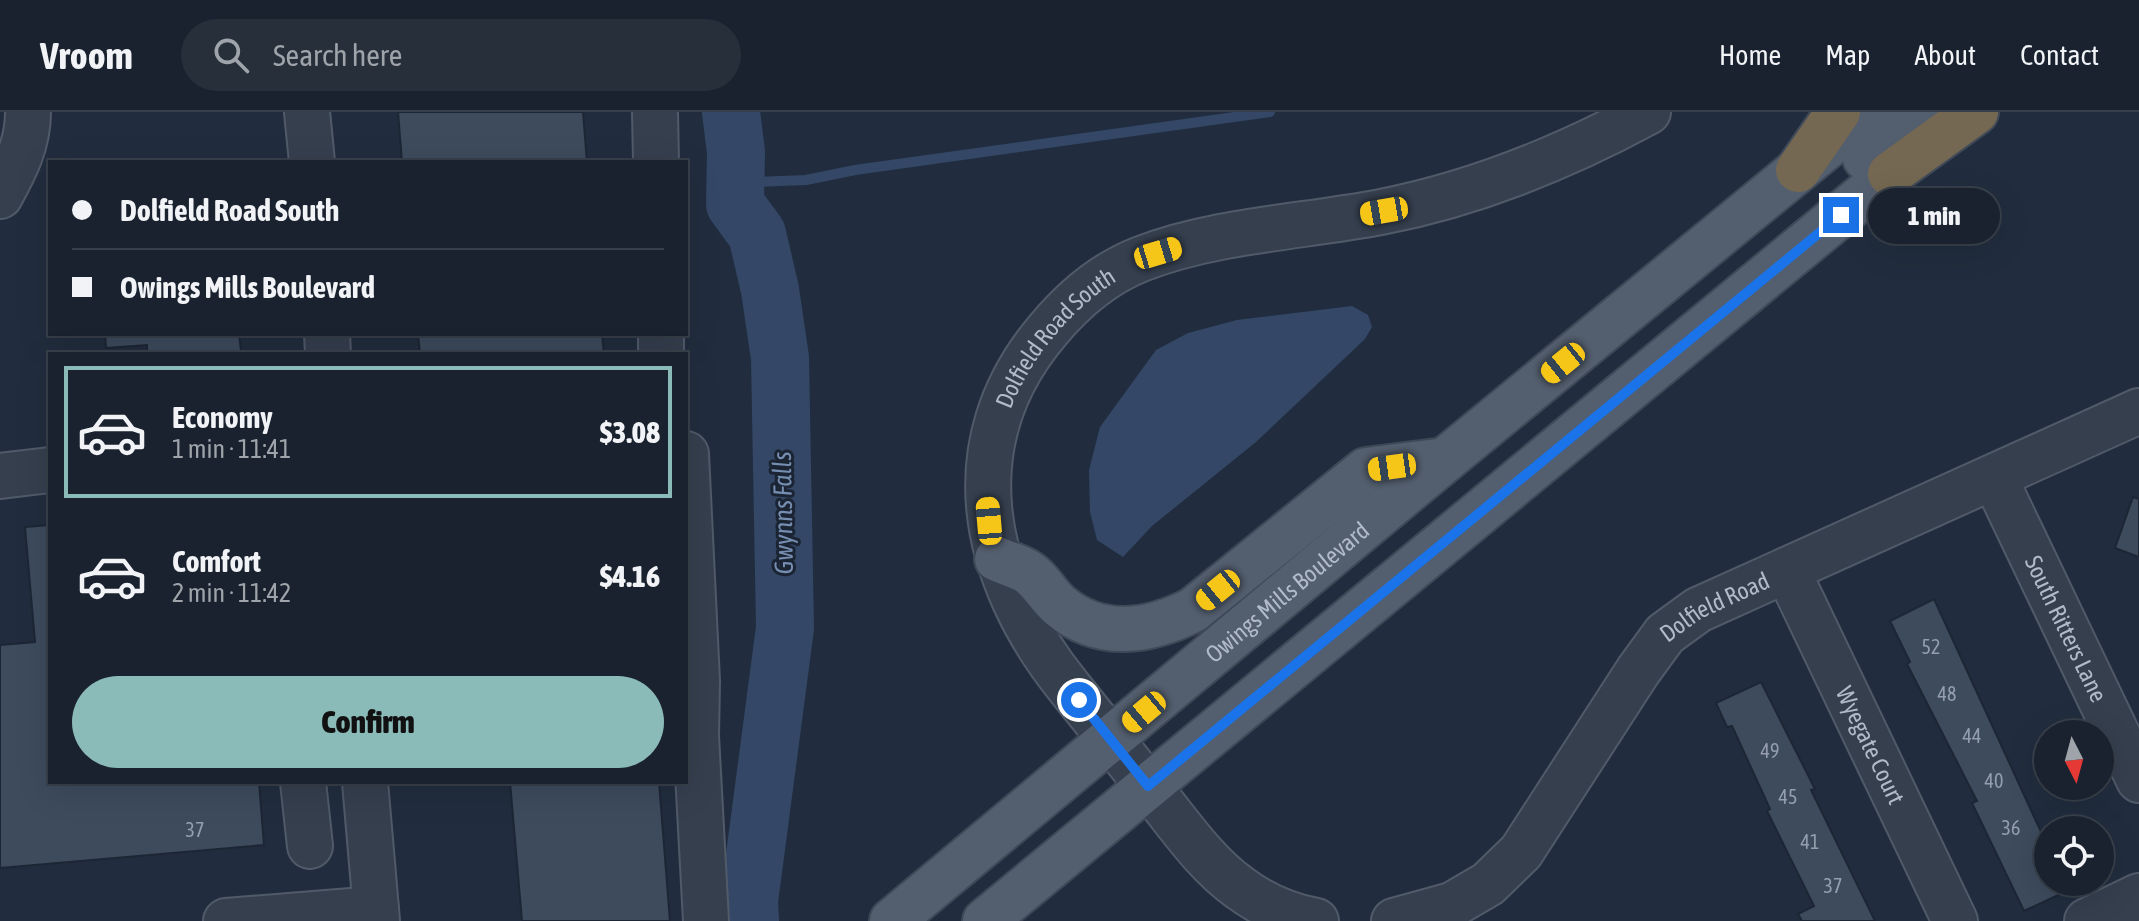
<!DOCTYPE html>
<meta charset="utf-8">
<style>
body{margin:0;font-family:"Asap Condensed",sans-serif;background:#262f3a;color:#f1f3f6;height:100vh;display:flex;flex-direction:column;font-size:30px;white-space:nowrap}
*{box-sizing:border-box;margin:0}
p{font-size:26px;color:#9fa4aa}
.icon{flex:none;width:44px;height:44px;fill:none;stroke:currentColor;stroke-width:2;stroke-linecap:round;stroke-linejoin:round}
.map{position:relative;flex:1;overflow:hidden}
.sheet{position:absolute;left:48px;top:240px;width:640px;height:432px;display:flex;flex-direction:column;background:#19222e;border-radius:0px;box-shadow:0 8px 32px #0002,0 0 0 2px #373f4a}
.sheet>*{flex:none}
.top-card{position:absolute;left:48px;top:48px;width:640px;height:176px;border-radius:0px;box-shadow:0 8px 32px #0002,0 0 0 2px #373f4a;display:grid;align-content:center;height:176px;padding:0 24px;background:#19222e}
.needle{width:52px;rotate:174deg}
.buttons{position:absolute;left:2034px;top:608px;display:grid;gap:16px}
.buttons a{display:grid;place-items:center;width:80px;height:80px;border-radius:50%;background:#19222e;box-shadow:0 8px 32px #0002,0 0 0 2px #373f4a;font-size:40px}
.end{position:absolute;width:36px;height:36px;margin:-18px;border:10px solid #1a73e8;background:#fff;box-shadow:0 0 0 4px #fff}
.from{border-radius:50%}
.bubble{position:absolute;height:56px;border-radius:28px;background:#19222e;box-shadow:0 8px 32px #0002,0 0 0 2px #373f4a;font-size:26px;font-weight:800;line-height:56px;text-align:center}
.car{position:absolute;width:24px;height:48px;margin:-24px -12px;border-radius:10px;box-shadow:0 0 6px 2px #0007;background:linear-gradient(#f5c518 24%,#345 0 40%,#f5c518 0 76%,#345 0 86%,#f5c518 0)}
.top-card b{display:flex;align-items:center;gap:28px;height:76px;font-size:30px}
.top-card b+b{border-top:2px solid #373f4a}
.top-card i{width:20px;height:20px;background:#f1f3f6}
ul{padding:14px 0 0;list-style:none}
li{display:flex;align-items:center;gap:24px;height:132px;margin:0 16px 12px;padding:0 8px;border:4px solid transparent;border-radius:0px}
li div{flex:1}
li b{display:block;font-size:30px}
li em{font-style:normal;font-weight:800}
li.current{border-color:#8bbbb9}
li>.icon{width:72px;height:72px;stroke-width:1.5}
.cta{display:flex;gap:16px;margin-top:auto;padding:16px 24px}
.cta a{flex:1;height:92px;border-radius:48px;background:#8bbbb9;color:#111;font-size:32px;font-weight:800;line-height:92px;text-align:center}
header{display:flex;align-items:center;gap:48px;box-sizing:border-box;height:112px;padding:0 40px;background:#19222e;border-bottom:2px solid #373f4a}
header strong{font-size:38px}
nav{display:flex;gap:44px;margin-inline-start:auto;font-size:28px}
.search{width:560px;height:72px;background:#262f3a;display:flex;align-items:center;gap:20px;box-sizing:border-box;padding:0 28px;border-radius:44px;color:#9fa4aa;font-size:30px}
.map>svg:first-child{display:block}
.water{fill:#344766}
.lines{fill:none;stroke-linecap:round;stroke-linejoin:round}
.stream{stroke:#344766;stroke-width:10}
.river{stroke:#344766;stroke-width:58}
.building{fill:#3d4b5d;stroke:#1d2635;stroke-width:2}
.minor-casing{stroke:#515a69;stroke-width:48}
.major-casing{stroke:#3f4857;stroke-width:48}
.highway-casing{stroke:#414a59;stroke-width:48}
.minor{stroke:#353f4e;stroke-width:44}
.major{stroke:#535e6e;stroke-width:44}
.highway{stroke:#746852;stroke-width:44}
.route{stroke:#1a73e8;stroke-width:10}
.labels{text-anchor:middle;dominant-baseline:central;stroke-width:6;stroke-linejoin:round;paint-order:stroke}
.number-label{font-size:20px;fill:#949eae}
.street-label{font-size:24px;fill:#b1bac9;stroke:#1b2432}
.water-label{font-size:26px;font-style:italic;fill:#778eb3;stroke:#1b2432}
</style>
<header>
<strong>Vroom</strong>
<div class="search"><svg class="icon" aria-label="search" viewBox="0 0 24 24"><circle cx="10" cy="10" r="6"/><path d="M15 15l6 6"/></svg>Search here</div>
<nav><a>Home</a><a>Map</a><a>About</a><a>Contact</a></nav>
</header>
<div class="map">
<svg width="2139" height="809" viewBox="0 0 2139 809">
<rect width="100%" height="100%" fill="#212d3e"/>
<path class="water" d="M1352,194l16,9 4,12 -7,12 -109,103 -104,84 -29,31 -26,-17 -7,-28 -1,-42 11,-43 56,-77 32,-17 49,-13z"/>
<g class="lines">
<path class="stream" d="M735,71l71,-3 49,-10 415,-58"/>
<path class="river" d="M731,0l5,40 -1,52 22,30 13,56 10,68 5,270 -36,273 1,20"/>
</g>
<path class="building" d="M398,0h185l4,50h-185z
M105,222h134l2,17 -94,3v-9l-41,3z
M418,222h184l2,20h-184z
M2133,385l6,2v58l-24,-9z
M50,413v257h209l5,63 -264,23v-223l35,-3 -10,-115z
M1934,487l114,248v35h17l4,8 -45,21 -52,-108 5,-2 -70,-137 3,-2 -20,-41z
M1761,570l54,107 -4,1 64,131h-73l-4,-7 16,-8 -47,-95 3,-2 -38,-83 -5,1 -11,-24z
M510,670h149l11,139h-148z"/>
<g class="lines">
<g class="minor-casing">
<g id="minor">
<path d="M307,0l5,50"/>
<path d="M655,0l1,50"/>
<path d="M0,84c15,-27 28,-52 28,-84"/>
<path d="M327,222l1,20"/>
<path d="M661,222v20"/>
<path d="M686,342l11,227 -1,55 10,185"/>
<path d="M0,364l50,-6"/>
<path id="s1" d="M1994,365l145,303"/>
<path id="s2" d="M1787,458l168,351"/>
<path d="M303,670l7,64"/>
<path d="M365,670l12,139"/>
<path d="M226,809l150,-12"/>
<path id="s3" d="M1316,809c-28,-5 -53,-16 -76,-33 -30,-21 -54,-54 -76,-82 -32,-40 -64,-80 -96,-120 -87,-108 -116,-243 -20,-356 25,-30 57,-57 93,-71 74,-29 162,-32 240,-47 93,-18 184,-55 267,-100"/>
<path id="s4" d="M1394,809l58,-16 36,-21 33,-32 117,-181 27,-37 33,-24 441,-199"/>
<path d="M2087,809l52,-25"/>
</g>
</g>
<g class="major-casing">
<g id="major">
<path d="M1865,46l56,-46"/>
<path d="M997,447c9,4 20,7 29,12 13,7 22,25 34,35 41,34 89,26 133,4l173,-140 79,-10"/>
<path id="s5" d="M892,809l553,-461 424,-348"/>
<path d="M985,809l935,-772"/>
</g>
</g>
<g class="highway-casing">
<path id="highway" d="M1798,58l40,-58
M1890,62l86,-62"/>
</g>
<use href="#minor" class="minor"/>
<use href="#major" class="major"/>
<use href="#highway" class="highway"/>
</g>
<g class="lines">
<path class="route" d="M1079,588l69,86 693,-571"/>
</g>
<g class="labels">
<g class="number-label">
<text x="1931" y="534">52</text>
<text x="1947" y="581">48</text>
<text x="1972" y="623">44</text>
<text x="1770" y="638">49</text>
<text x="1994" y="668">40</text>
<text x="1788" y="684">45</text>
<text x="2011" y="715">36</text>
<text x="195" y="717">37</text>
<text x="1810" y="729">41</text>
<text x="1833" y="773">37</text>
</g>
<g class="street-label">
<text stroke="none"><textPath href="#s3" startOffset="738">Dolfield Road South</textPath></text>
<text stroke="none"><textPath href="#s5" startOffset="514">Owings Mills Boulevard</textPath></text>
<text stroke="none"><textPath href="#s4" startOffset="466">Dolfield Road</textPath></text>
<text stroke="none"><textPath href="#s1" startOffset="168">South Ritters Lane</textPath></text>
<text stroke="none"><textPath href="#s2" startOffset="194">Wyegate Court</textPath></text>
</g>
<g class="water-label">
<text transform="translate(783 401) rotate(-91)">Gwynns Falls</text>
</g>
</g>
</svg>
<div class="buttons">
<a><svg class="needle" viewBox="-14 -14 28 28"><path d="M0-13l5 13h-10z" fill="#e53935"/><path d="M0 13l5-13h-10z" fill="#9fa4aa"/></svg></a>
<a><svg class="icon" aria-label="locate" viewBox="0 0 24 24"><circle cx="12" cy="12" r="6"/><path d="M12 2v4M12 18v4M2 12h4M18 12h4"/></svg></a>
</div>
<i class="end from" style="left:1079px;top:588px"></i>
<i class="end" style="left:1841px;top:103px"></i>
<div class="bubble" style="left:1868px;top:76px;width:132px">1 min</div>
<i class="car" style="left:1384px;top:99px;rotate:260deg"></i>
<i class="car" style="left:1158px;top:141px;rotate:73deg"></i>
<i class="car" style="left:1563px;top:251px;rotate:231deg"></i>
<i class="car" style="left:1392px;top:355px;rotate:262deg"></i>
<i class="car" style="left:989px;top:409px;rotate:355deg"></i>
<i class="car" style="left:1218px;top:478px;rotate:231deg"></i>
<i class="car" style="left:1144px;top:600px;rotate:230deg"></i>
<div class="top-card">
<b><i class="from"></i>Dolfield Road South</b>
<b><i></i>Owings Mills Boulevard</b>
</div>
<section class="sheet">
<ul>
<li class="current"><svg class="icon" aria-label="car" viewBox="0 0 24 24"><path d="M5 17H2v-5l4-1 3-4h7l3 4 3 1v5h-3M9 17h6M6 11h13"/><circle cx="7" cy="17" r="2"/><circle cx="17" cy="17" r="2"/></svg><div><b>Economy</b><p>1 min · 11:41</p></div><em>$3.08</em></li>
<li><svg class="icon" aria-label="car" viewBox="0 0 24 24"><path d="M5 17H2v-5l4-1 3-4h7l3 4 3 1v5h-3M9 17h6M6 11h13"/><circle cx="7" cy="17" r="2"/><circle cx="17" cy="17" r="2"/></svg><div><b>Comfort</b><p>2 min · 11:42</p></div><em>$4.16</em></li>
</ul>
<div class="cta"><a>Confirm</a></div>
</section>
</div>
